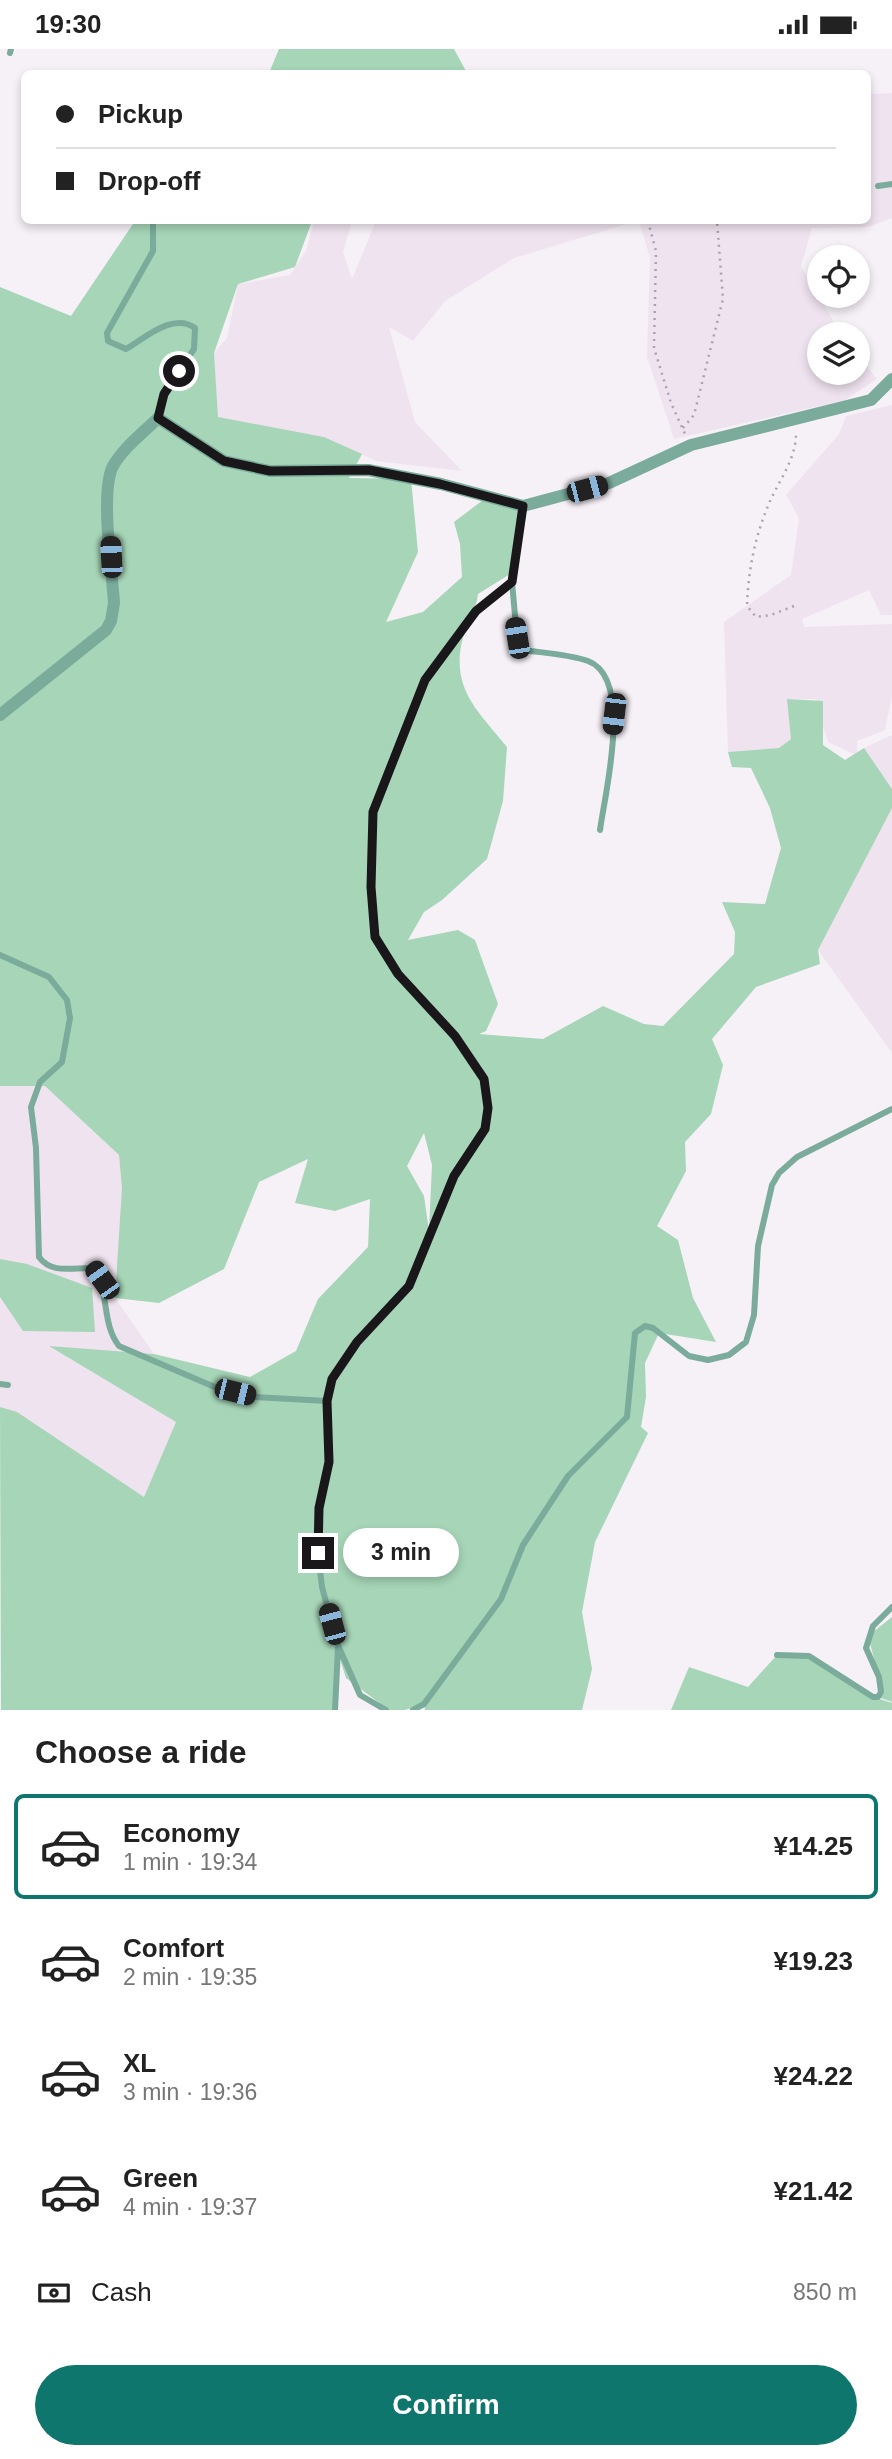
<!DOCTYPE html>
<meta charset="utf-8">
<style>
body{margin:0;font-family:Helvetica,sans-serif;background:#f2f2f2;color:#222;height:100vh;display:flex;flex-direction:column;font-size:26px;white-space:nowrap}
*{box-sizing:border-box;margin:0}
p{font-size:23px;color:#767676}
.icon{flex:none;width:38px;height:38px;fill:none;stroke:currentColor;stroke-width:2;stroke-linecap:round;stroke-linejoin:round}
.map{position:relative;height:1661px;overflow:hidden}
.sheet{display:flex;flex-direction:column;background:#fff;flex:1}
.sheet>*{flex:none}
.hud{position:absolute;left:21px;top:21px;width:850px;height:154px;border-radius:10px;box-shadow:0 4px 10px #0003;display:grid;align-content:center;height:154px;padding:0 35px;background:#fff}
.controls{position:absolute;left:807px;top:196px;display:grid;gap:14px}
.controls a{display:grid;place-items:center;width:63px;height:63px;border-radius:50%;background:#fff;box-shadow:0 4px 10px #0003;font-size:35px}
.end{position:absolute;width:32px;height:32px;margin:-16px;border:9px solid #191719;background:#fff;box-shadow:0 0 0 4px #fff}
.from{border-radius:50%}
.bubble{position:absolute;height:49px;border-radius:24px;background:#fff;box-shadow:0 4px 10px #0003;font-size:23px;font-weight:700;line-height:49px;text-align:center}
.car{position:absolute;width:21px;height:42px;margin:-21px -10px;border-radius:9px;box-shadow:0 0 5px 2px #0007;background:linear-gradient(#222 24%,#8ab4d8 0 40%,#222 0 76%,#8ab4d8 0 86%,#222 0)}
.hud b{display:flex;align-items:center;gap:24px;height:66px;font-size:26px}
.hud b+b{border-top:2px solid #e0e0e0}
.hud i{width:18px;height:18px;background:#222}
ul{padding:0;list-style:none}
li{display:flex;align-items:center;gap:21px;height:105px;margin:0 14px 10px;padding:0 21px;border:4px solid transparent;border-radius:10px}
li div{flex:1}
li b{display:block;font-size:26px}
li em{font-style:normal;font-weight:700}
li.on{border-color:#0f766e}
li>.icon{width:63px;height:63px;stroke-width:1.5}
h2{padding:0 35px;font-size:32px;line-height:84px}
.pay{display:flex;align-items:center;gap:18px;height:77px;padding:0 35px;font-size:26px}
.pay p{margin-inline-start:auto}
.primary-button{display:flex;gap:14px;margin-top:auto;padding:14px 35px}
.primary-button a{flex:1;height:80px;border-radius:42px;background:#0f766e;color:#fff;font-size:28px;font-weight:700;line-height:80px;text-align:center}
.status{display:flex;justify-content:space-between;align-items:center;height:49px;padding:0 35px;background:#fff;direction:ltr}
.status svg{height:19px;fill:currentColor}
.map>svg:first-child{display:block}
.built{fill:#efe3ef}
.green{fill:#a6d5b7;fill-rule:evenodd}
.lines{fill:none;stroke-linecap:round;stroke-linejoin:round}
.path{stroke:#a8a4a9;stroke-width:2.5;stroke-dasharray:2 5;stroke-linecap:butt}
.lane{stroke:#7aab9b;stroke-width:6}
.street{stroke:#7aab9b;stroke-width:12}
.route{stroke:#191719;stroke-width:9}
</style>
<div class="status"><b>19:30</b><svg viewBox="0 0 49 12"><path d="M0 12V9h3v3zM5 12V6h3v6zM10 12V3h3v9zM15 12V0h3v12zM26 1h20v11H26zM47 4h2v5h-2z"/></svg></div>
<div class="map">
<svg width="892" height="1661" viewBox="0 0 892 1661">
<rect width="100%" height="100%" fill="#f6f0f7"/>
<path class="built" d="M892,44v125l-24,9 -56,1 -11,38 40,68h-22v39h39v-18l19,24 -32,21 -171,39 -27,-82 3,-99 -11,-37h229v-127z
M314,172h38l-9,31 9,27 24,-58h261l-123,37 -69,43 -32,40 -24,-14 26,95 47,49 -86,-10 -52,-24 -106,-19 -4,-65 13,-15 11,-54 52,-9 16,-24z
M892,356v210h-11l-12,-25 -67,29 2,8 88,-3v72l-7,34 -28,11v14l-29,-13 -13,-43h-27l9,35 -18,14 -51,4 -4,-130 67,-47 8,-57 -13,-23 53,-61 7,-18z
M892,686v54l-28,-41z
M892,759v245l-74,-103z
M0,1037h45l74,69 10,103 -14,40 39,56 -102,-7 124,75 -32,75 -127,-84 -17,-6z"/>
<path class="green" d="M279,0h175l13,24h-198z
M135,172h177l-17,46 -57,17 -24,69 4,64 106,20 38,17 -13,24 62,1 7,73 -32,70 37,-10 39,-35 -2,-33 -6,-22 33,-25 36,9 -10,66 -35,22c-2,19 -14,34 -17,52 -8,46 20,68 46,101l-4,54 -16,58 -45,41 -18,12 -16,28 50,-10 17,10 23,64 -12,27 -7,3 64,5 60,-33 41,18 19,2 71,-72 1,-22 -13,-30 43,2 16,-56 -11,-40 -19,-40 -19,-1 -4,-15 51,-4 12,-9 -4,-40 36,2v44l22,15 19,-12 28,41v19l-74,142 2,14 -64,23 -44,52 11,26 -12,49 -26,28 1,29 -29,55 21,14 15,58 23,44 -57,-9 -14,30 1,34 -5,30 7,6 -53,109 -13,70 10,57 -10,41h-157l-1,-6 -19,6h-16l-43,-32 -6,-19 -6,51h-333l-1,-303 17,5 127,85 32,-75 -127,-76 105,8 96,23 46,-26 22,-52 50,-52 2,-48 -35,12 -40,-8 13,-44 -49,23 -35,87 -65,34 -44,-5 7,-110 -3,-33 -74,-69h-45v-799l71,29zM424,1084l8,32 -3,66 -5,-35 -17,-30z
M0,1210l27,5 65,24 3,44 -72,-1 -23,-34z
M892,1568v85l-14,-5 1,-20 -11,-41z
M777,1606l32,1 64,41 19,6v7h-221l18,-43 59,20z"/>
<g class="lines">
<path class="path" d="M648,172l8,30 -2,97 17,55 15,33
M683,379l11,-13 29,-116 -6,-78
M794,557l-23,9 -15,2 -9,-11c1,-32 7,-65 19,-95 10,-28 31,-50 30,-80"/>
<path class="lane" d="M10,4l1,-4
M878,137l14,-2
M153,172v30l-46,82 1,8 18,8c19,-11 47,-37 69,-21l-1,21 -30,45 -6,24
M512,533l5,56 6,12c21,3 45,4 65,11 46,17 17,132 12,169
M0,906l49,22 18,23 3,18 -8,44 -22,20 -9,25 5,41 3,109c13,18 35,10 54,11 17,23 8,55 26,78l98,42 36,9 74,4 5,-22 25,-37 52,-56 45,-110 31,-47 3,-21 -4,-29 -29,-43 -57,-62 -23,-37 -4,-50 2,-75 52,-132 51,-69 36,-29 11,-76
M0,1335l8,1
M327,1352l2,61 -10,46 -1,45 4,34 15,56 23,52 26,15
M777,1606l32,1 64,41h5l3,-5 -2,-15 -13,-29 7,-22 19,-19
M335,1661l3,-62
M413,1661l11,-6 77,-105 22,-54 45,-69 59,-59 8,-84 10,-7 8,2 36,28 19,4 21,-5 17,-13 8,-27 4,-69 14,-61 7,-12 18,-16 95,-48"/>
<path class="street" d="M0,666l106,-85 5,-9 3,-18c-2,-32 -14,-112 -1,-137 11,-19 30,-33 45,-48l66,43 46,10 98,-1 73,14 82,22 86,-23 82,-38 180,-45 21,-21"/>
</g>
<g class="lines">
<path class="route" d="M179,322l-15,23 -6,24 66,43 46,10 99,-1 71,14 83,22 -11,76 -36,29 -51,69 -52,132 -2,75 4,50 23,37 57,62 29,43 4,29 -3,21 -31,47 -45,110 -52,56 -25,37 -5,22 2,61 -10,46 -1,45"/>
</g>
</svg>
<div class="controls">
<a><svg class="icon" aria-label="locate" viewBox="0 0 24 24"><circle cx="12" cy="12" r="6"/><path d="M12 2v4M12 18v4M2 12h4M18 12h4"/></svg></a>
<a><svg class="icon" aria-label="layers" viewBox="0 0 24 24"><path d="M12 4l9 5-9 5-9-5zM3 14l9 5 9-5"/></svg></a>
</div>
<i class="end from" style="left:179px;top:322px"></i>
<i class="end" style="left:318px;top:1504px"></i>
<div class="bubble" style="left:343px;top:1479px;width:116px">3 min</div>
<i class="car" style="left:587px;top:440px;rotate:75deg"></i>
<i class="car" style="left:111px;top:508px;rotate:357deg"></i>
<i class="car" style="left:517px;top:589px;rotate:351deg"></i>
<i class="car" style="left:614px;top:665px;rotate:187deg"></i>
<i class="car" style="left:102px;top:1231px;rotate:324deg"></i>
<i class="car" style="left:235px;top:1343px;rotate:104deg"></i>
<i class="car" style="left:332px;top:1575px;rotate:345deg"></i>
<div class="hud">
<b><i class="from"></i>Pickup</b>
<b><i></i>Drop-off</b>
</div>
</div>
<section class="sheet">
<h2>Choose a ride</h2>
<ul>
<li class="on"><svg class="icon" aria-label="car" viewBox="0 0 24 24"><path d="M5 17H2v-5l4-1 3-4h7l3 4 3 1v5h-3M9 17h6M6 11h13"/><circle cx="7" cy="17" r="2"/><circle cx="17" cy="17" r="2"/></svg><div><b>Economy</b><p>1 min · 19:34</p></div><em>¥14.25</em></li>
<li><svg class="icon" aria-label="car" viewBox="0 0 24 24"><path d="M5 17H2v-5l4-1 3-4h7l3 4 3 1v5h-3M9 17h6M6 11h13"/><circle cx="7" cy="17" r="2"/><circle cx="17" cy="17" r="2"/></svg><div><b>Comfort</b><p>2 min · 19:35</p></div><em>¥19.23</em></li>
<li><svg class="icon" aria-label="car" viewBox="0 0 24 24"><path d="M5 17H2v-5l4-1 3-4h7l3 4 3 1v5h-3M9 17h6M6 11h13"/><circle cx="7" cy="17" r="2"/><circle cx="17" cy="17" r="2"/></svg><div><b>XL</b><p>3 min · 19:36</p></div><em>¥24.22</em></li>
<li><svg class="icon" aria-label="car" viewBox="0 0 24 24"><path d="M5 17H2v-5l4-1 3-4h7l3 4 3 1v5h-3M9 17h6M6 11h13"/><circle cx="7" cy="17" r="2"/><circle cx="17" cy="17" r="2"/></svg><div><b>Green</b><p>4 min · 19:37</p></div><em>¥21.42</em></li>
</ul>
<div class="pay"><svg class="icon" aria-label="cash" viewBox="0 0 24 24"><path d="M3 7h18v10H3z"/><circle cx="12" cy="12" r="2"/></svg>Cash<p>850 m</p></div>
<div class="primary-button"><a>Confirm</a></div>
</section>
